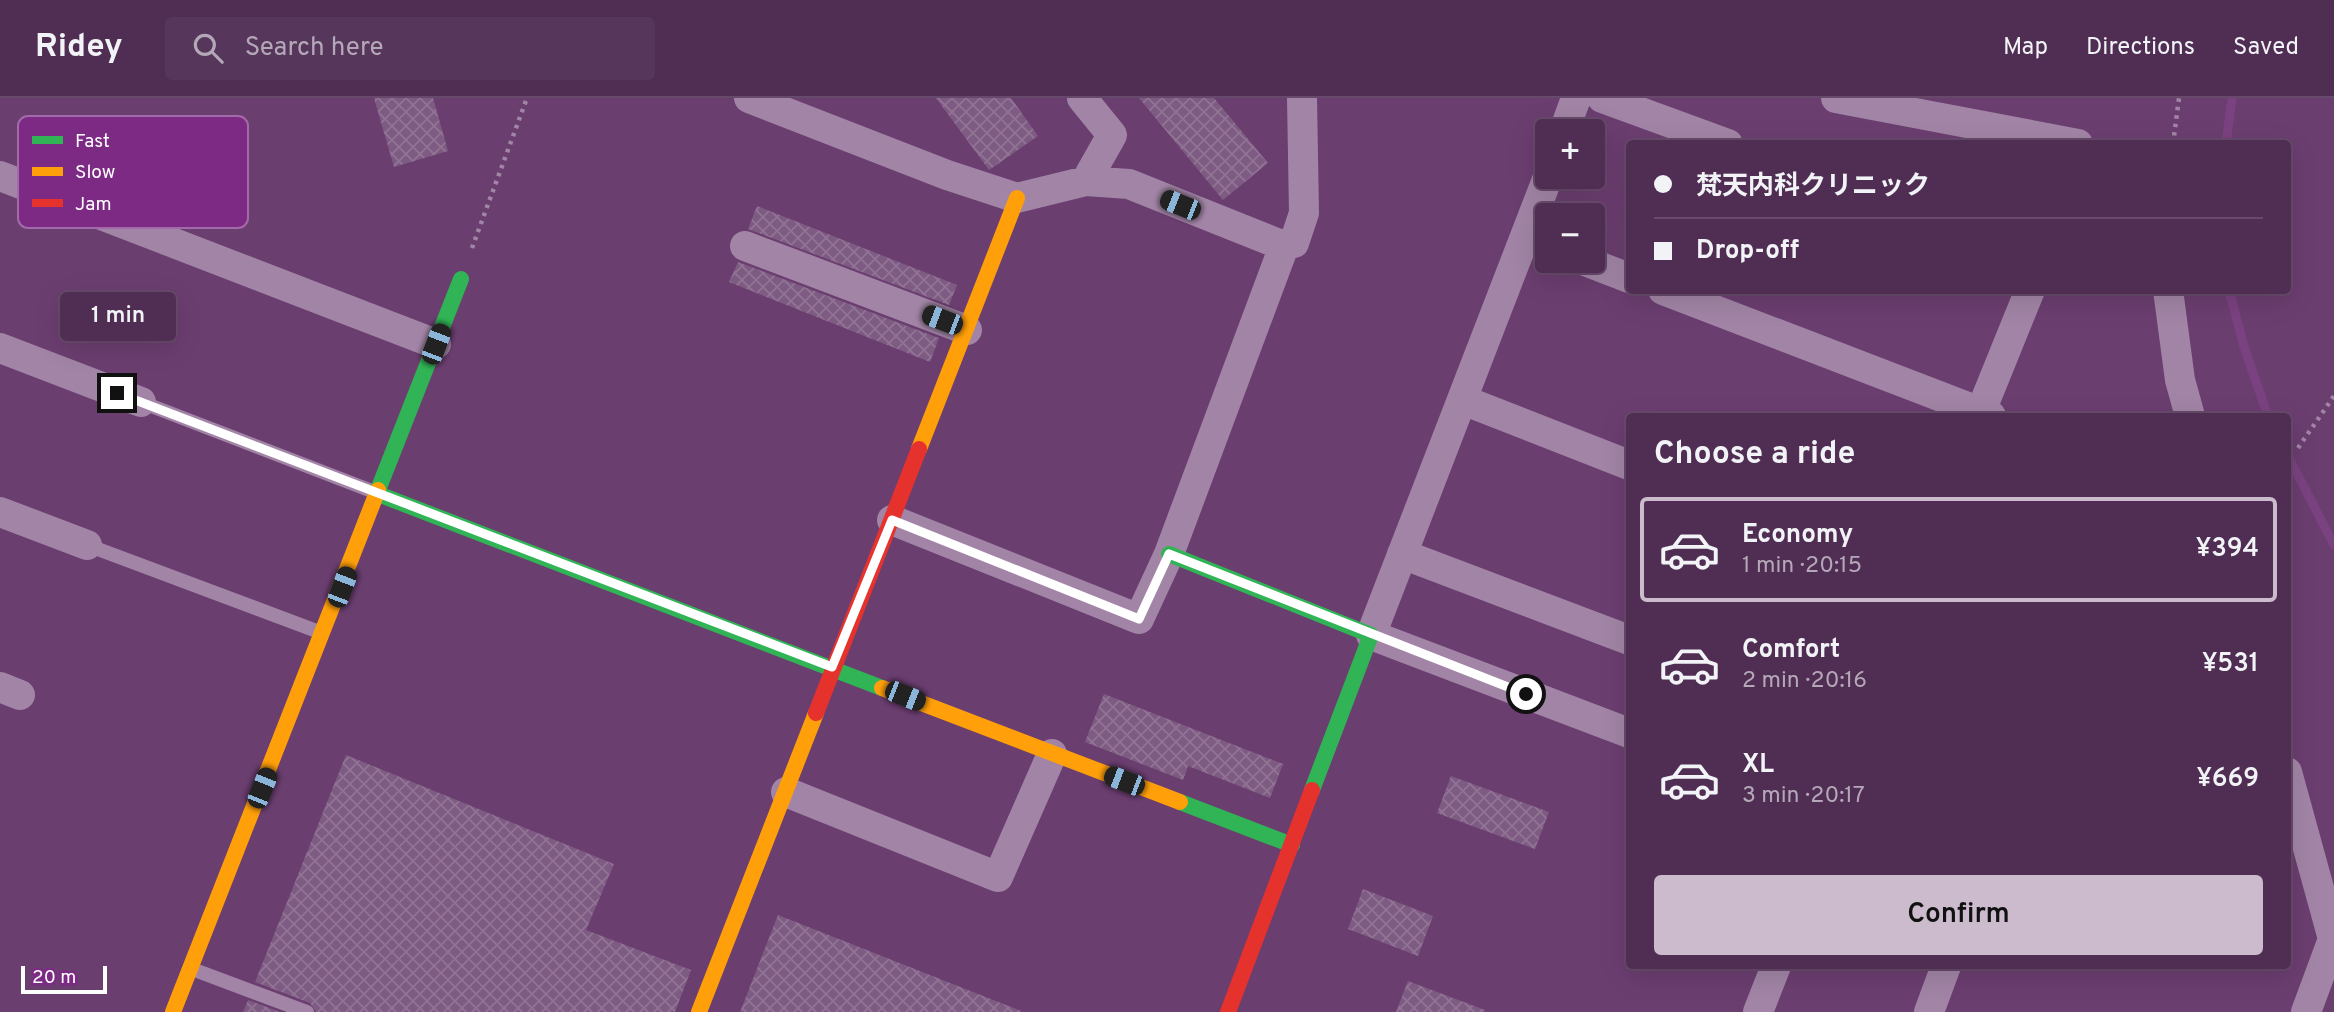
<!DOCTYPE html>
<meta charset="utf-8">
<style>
body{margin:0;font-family:Overpass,"Noto Sans JP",sans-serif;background:#56365a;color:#f1f3f6;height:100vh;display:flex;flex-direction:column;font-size:26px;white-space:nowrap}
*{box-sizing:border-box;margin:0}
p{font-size:23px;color:#b4a8b8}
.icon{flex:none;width:38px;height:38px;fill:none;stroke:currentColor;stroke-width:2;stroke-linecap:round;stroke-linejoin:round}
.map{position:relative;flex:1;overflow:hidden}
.drawer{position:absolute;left:1626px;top:315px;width:665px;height:556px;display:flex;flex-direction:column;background:#502e54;border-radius:7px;box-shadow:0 7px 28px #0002,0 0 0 2px #674a6b}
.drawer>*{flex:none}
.hud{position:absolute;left:1626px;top:42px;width:665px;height:154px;border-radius:7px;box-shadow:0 7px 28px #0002,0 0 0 2px #674a6b;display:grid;align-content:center;height:154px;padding:0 28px;background:#502e54}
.fabs{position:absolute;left:1535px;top:21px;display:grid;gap:14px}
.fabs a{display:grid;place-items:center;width:70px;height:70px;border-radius:7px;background:#502e54;box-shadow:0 7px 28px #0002,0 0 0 2px #674a6b;font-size:35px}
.scale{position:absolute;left:21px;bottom:18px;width:86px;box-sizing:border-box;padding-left:7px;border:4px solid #fff;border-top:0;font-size:19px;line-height:24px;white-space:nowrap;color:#fff;-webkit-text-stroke:5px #7c2a84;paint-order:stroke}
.end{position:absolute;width:32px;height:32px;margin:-16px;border:9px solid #fff;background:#111;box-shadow:0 0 0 4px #111}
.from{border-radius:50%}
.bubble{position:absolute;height:49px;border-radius:7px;background:#502e54;box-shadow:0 7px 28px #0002,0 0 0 2px #674a6b;font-size:23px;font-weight:600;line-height:49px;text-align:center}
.car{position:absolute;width:21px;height:42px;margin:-21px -10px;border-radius:9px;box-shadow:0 0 5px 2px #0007;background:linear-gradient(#222 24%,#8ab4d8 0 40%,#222 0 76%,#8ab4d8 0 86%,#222 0)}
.hud b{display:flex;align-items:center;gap:24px;height:66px;font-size:26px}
.hud b+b{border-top:2px solid #674a6b}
.hud i{width:18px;height:18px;background:#f1f3f6}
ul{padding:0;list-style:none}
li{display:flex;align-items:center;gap:21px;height:105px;margin:0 14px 10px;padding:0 14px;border:4px solid transparent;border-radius:7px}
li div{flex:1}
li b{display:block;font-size:26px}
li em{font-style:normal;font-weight:600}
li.current{border-color:#cbbbcd}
li>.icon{width:63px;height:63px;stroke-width:1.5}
h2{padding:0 28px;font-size:32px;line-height:84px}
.button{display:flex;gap:14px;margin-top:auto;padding:14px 28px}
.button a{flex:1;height:80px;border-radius:7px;background:#cbbbcd;color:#111;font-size:28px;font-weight:600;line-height:80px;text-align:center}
header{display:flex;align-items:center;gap:42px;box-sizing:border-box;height:98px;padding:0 35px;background:#502e54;border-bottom:2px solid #674a6b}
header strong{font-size:33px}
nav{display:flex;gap:38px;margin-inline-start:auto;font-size:24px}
.search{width:490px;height:63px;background:#56365a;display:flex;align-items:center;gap:18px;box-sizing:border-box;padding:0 24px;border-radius:7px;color:#b4a8b8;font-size:26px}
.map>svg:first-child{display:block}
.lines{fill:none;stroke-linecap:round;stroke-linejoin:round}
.stream{stroke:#7b4281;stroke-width:9}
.building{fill:url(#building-cross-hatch)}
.path{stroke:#a285a6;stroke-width:4.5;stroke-dasharray:3.5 5;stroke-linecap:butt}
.lane{stroke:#a285a6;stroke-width:14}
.street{stroke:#a285a6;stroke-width:30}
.fast{stroke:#30b455;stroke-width:16}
.slow{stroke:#ff9f0a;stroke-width:16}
.jam{stroke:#e5322d;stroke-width:16}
.route{stroke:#fff;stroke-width:9}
.key{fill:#7c2a84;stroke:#a36aa9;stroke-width:2}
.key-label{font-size:19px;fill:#fff}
</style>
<header>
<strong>Ridey</strong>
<div class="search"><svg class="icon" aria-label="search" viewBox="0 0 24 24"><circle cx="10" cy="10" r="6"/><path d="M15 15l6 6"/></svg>Search here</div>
<nav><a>Map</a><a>Directions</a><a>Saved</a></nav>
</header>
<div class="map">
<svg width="2334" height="914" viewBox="0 0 2334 914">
<defs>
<pattern id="building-cross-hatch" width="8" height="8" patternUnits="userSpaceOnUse" patternTransform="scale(1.75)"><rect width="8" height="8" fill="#7e5b82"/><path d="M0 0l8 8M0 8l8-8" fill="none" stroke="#917495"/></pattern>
</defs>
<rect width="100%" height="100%" fill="#6b3e70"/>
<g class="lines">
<path class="stream" d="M2226,46l6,-46
M2229,192l16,60 23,66
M2287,356l47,91"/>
</g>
<path class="building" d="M374,0h59l15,53 -54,16z
M936,0h75l27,38 -49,34z
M1139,0h75l54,65 -45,37z
M757,108l200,79 -8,20 -201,-76z
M738,164l198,75 3,1 -9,24 -201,-80z
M1104,596l179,70 -13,34 -82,-32 -5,14 -98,-38z
M346,657l268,109 -28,66 105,40 -16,42h-359l-6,-9 -55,-21z
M1451,678l98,36 -14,37 -98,-36z
M1363,791l70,27 -15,40 -70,-27z
M778,817l243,96 -1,1h-280z
M1408,883l77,29 -1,2h-88z
M248,902l32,12h-37z"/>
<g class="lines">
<path class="path" d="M2173,46l6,-46
M472,150l55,-150
M2298,350l36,-52"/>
<path class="lane" d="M141,304l236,91
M87,447l235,88
M192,871l115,43"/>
<path class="street" d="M749,0l198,77 70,23 69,-17 43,3 155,62 10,-3 10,-30 -2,-115
M1082,0l30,37 -26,46
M1602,0l126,46
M1836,0l242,46
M1564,33l12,-33
M0,78l436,168
M1548,79l-177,458 258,98
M745,148l222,84
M1585,163l44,17
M1663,192l328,126
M2168,192l12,90 10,36
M0,250l141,54
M1463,302l166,65
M1979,318l51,-126
M0,414l87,33
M892,422l247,99 30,-65 115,-308
M1402,456l227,86
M0,589l20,8
M2287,674l46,167 -27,73
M786,694l212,85 54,-123
M1758,914l18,-46
M1929,914l17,-46"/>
<path class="fast" d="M378,392l83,-211
M378,396l504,194
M1169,456l202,81 -59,155
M1180,704l112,43"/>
<path class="slow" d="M919,351l98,-251
M882,590l298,114
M173,914l205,-522
M699,914l117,-299"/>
<path class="jam" d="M816,615l103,-264
M1228,914l84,-222"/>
</g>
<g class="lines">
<path class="route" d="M117,295l715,274 60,-147 247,99 30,-65 357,140"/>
</g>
<rect x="18" y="18" width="230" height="112" rx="10" class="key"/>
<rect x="32" y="38" width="31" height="8" fill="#30b455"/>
<rect x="32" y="69" width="31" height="9" fill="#ff9f0a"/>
<rect x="32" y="101" width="31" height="8" fill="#e5322d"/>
<g class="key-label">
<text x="75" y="49">Fast</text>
<text x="75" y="80">Slow</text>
<text x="75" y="112">Jam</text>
</g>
</svg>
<div class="fabs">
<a>+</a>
<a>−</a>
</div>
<div class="scale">20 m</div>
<i class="end from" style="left:1526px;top:596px"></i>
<i class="end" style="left:117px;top:295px"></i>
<div class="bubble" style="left:60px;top:194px;width:116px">1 min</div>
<i class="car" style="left:1180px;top:107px;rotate:292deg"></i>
<i class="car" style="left:942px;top:222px;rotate:291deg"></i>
<i class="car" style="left:436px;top:246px;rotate:21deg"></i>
<i class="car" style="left:342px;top:489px;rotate:21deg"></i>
<i class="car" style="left:905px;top:598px;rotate:112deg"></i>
<i class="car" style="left:1124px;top:683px;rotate:291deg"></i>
<i class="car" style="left:262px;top:690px;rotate:22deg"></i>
<div class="hud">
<b><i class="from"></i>梵天内科クリニック</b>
<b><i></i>Drop-off</b>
</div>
<section class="drawer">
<h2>Choose a ride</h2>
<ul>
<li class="current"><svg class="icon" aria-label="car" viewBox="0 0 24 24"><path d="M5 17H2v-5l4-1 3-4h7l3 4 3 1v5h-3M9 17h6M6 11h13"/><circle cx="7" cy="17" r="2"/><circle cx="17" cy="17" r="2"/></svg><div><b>Economy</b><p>1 min · 20:15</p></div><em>¥394</em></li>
<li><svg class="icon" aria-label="car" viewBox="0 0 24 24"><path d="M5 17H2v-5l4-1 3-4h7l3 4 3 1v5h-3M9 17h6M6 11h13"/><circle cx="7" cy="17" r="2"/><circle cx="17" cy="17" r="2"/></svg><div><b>Comfort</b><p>2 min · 20:16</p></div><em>¥531</em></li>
<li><svg class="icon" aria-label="car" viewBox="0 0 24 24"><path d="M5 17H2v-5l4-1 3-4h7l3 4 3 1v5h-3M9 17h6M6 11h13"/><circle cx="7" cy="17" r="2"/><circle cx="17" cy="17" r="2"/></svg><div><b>XL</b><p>3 min · 20:17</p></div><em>¥669</em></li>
</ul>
<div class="button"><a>Confirm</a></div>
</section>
</div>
